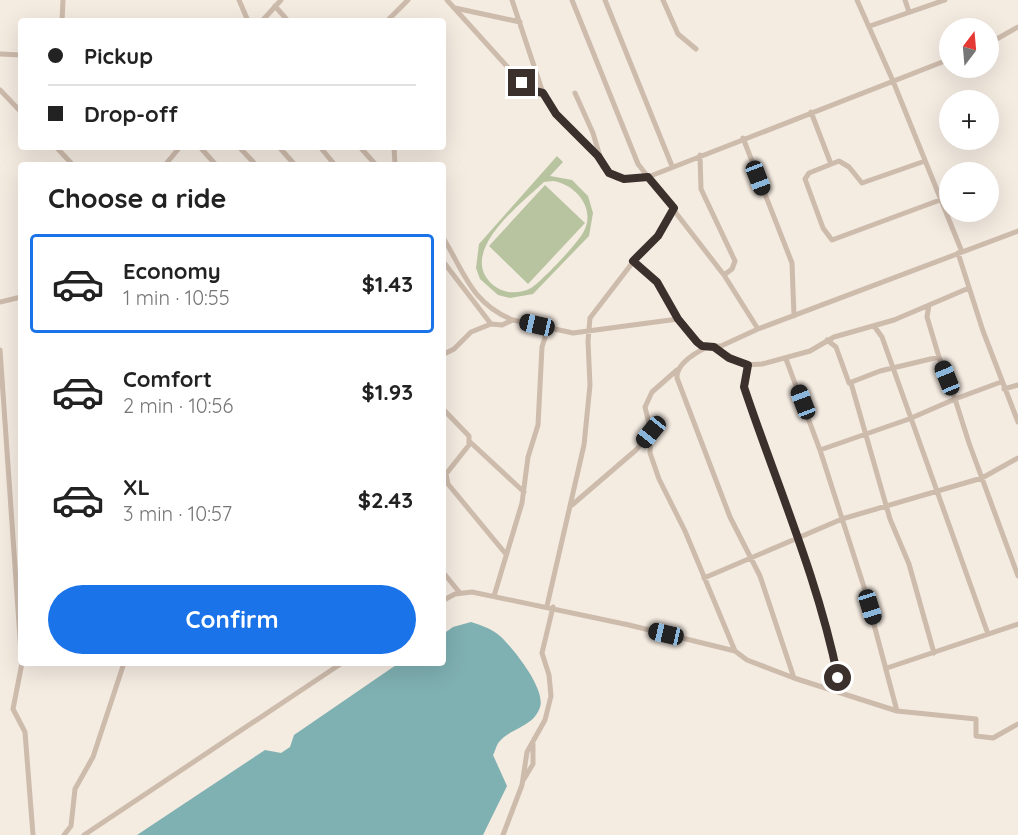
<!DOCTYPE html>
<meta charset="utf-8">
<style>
body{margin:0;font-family:Quicksand,sans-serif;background:#f2f2f2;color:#222;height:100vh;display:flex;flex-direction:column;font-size:22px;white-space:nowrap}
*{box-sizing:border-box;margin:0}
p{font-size:20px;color:#767676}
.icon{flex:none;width:33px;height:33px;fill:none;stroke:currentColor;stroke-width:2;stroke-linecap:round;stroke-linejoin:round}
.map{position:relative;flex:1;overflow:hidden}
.drawer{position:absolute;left:18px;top:162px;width:428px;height:504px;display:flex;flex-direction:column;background:#fff;border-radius:6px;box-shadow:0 6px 24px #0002}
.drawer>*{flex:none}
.banner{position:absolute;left:18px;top:18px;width:428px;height:132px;border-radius:6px;box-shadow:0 6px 24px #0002;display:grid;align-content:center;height:132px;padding:0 30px;background:#fff}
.needle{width:39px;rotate:16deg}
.controls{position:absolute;left:939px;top:18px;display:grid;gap:12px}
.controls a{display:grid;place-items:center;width:60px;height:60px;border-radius:50%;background:#fff;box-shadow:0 6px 24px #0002;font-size:30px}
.end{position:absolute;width:27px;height:27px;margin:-14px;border:8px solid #3b302b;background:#fff;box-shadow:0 0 0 3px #fff}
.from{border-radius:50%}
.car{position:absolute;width:18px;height:36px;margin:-18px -9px;border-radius:8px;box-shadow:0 0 4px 2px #0007;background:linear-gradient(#222 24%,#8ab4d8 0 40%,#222 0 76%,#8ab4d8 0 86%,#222 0)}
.banner b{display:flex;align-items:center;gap:21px;height:57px;font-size:22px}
.banner b+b{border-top:2px solid #e0e0e0}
.banner i{width:15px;height:15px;background:#222}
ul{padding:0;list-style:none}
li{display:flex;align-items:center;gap:18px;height:99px;margin:0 12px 9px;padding:0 18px;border:3px solid transparent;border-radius:6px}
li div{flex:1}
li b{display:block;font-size:22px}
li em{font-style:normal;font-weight:700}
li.on{border-color:#1a73e8}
li>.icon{width:54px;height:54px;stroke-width:1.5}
h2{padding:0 30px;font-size:27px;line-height:72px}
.button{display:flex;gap:12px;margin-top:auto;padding:12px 30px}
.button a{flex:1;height:69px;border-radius:36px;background:#1a73e8;color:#fff;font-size:24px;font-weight:700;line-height:69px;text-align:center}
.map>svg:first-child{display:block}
.green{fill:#b8c4a0;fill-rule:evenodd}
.water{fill:#7fb0b2}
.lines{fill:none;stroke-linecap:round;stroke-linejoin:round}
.minor{stroke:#cdbbac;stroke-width:5}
.route{stroke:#3b302b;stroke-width:8}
</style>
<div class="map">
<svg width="1018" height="835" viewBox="0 0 1018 835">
<rect width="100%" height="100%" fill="#f4ebe1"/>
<path class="green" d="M557,156l6,6 -13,14 22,4 16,16 5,17 -4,23 -56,58 -23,4 -12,-3 -18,-16 -4,-11 3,-24zM553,181c22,3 43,27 31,50 -5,11 -43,51 -53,57 -7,4 -15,5 -23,4 -9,-2 -17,-7 -22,-15 -20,-32 37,-75 58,-95z
M545,185l40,38 -57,61 -39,-38z"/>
<path class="water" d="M471,622c10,3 21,7 29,14 13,12 46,53 40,71 -6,20 -30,21 -41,35 -3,4 -4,10 -6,13l14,31 -24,49h-346l128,-85 16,3 9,-6 4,-12 105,-72h43l1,-29 10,-7z"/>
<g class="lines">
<path class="minor" d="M239,0l9,21
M447,0l75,83 9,7 12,3
M512,0l31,93 13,21 41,41
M572,0l66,164 86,111 34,54 260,-98
M605,0l67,166
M663,0l15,34 18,15
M857,0l36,81 69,171
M905,0l4,12
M275,6l13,15
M455,8l65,14
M62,21l1,-21
M262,21l19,-21
M387,21l21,-21
M870,26l75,-26
M988,44l30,-17
M0,54l21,1
M0,90l21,22
M575,93l18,40 10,34 14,11 31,-1 302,-118
M811,112l20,52
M743,138l49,125 2,53
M56,147l17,18
M200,147l16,18
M239,147l17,18
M279,147l16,18
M320,147l15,18
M360,147l16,18
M394,147l1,18
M700,155l1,34 34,72 -3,8 -8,6
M925,161l-63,22 -13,-16 -10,-6 -30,12 -4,6 18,49 9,12 108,-40
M165,165l15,-18
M442,236c22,35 29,68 71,84
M958,253l25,78 35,91
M442,260l49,64
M633,262l25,-26 16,-28
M0,302l21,-5
M929,305l-2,12 12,40
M874,326l8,11 106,297
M827,340l9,7 13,36 31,-12 59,-14 16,42 46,-17
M707,347c-12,6 -31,17 -30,31l53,139 30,59 34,102
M714,347l31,18 17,-1 48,-13 24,-14 60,-17 75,-32
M0,350l21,303
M442,355l12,-6 17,-17 20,-8 11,1 11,-5 60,13 105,-14
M786,359l34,91 44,137 33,124
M748,365l-4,22 72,208 19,69 4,28
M851,383l39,136 19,45 25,89
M1004,389l14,-4
M442,408l27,28v9l-23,29 2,10 57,69
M651,432l-1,21 9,26 26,52 50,120
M469,441l55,51
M820,450l89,-31 46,-20 14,44 49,133
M572,505l64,-55 15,-18 -6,-25 7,-15 25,-22
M442,571l18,22
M704,578l138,-59 140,-41 36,-20
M494,596l28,-93 6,-46 10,-32 4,-78 6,-19
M442,601l13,-7 17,-2 157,33 106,26 12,9 47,18 103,33 79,8v17l17,2 25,-14
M547,606l37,-161 6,-60 -2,-44 2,-23 43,-56 24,20 24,41 21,23h19l37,-17
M22,663l-9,46 12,23 8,103
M887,668l131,-44
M524,779l9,-15v-20
M64,835l7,-9 4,-37 18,-32 31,-94
M84,835l258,-172
M503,835l19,-50 5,-33 18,-32 6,-24 -2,-21 -7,-22 11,-46"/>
</g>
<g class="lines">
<path class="route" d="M522,83l9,7 12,3 13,21 42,42 11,17 15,6 24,-2 26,31 -16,28 -25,25 24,21 21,37 19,23 5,4 12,1 15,11 19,7 -4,22c32,96 74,191 94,291"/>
</g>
</svg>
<div class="controls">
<a><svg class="needle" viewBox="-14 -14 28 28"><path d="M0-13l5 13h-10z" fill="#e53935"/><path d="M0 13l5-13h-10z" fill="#767676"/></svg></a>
<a>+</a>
<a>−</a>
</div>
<i class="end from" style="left:838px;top:678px"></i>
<i class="end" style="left:522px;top:83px"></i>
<i class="car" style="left:758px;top:178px;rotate:159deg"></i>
<i class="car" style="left:537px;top:325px;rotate:283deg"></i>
<i class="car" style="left:947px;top:378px;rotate:338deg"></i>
<i class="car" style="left:803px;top:402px;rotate:339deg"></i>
<i class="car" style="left:651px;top:432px;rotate:219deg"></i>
<i class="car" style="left:870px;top:607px;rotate:163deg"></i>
<i class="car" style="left:666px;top:634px;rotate:283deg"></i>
<div class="banner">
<b><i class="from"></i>Pickup</b>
<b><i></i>Drop-off</b>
</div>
<section class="drawer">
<h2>Choose a ride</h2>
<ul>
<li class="on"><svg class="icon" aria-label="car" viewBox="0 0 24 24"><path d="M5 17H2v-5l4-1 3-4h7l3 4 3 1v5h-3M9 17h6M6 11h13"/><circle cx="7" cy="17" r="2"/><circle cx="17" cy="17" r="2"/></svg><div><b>Economy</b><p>1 min · 10:55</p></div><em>$1.43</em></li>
<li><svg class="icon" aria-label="car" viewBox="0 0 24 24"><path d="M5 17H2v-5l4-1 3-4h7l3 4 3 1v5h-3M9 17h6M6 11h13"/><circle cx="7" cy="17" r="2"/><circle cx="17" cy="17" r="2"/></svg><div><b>Comfort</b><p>2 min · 10:56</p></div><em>$1.93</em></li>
<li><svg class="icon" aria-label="car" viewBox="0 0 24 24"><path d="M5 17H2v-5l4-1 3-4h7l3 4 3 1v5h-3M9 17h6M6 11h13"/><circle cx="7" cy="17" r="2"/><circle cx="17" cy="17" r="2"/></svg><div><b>XL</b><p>3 min · 10:57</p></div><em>$2.43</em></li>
</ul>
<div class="button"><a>Confirm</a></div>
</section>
</div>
